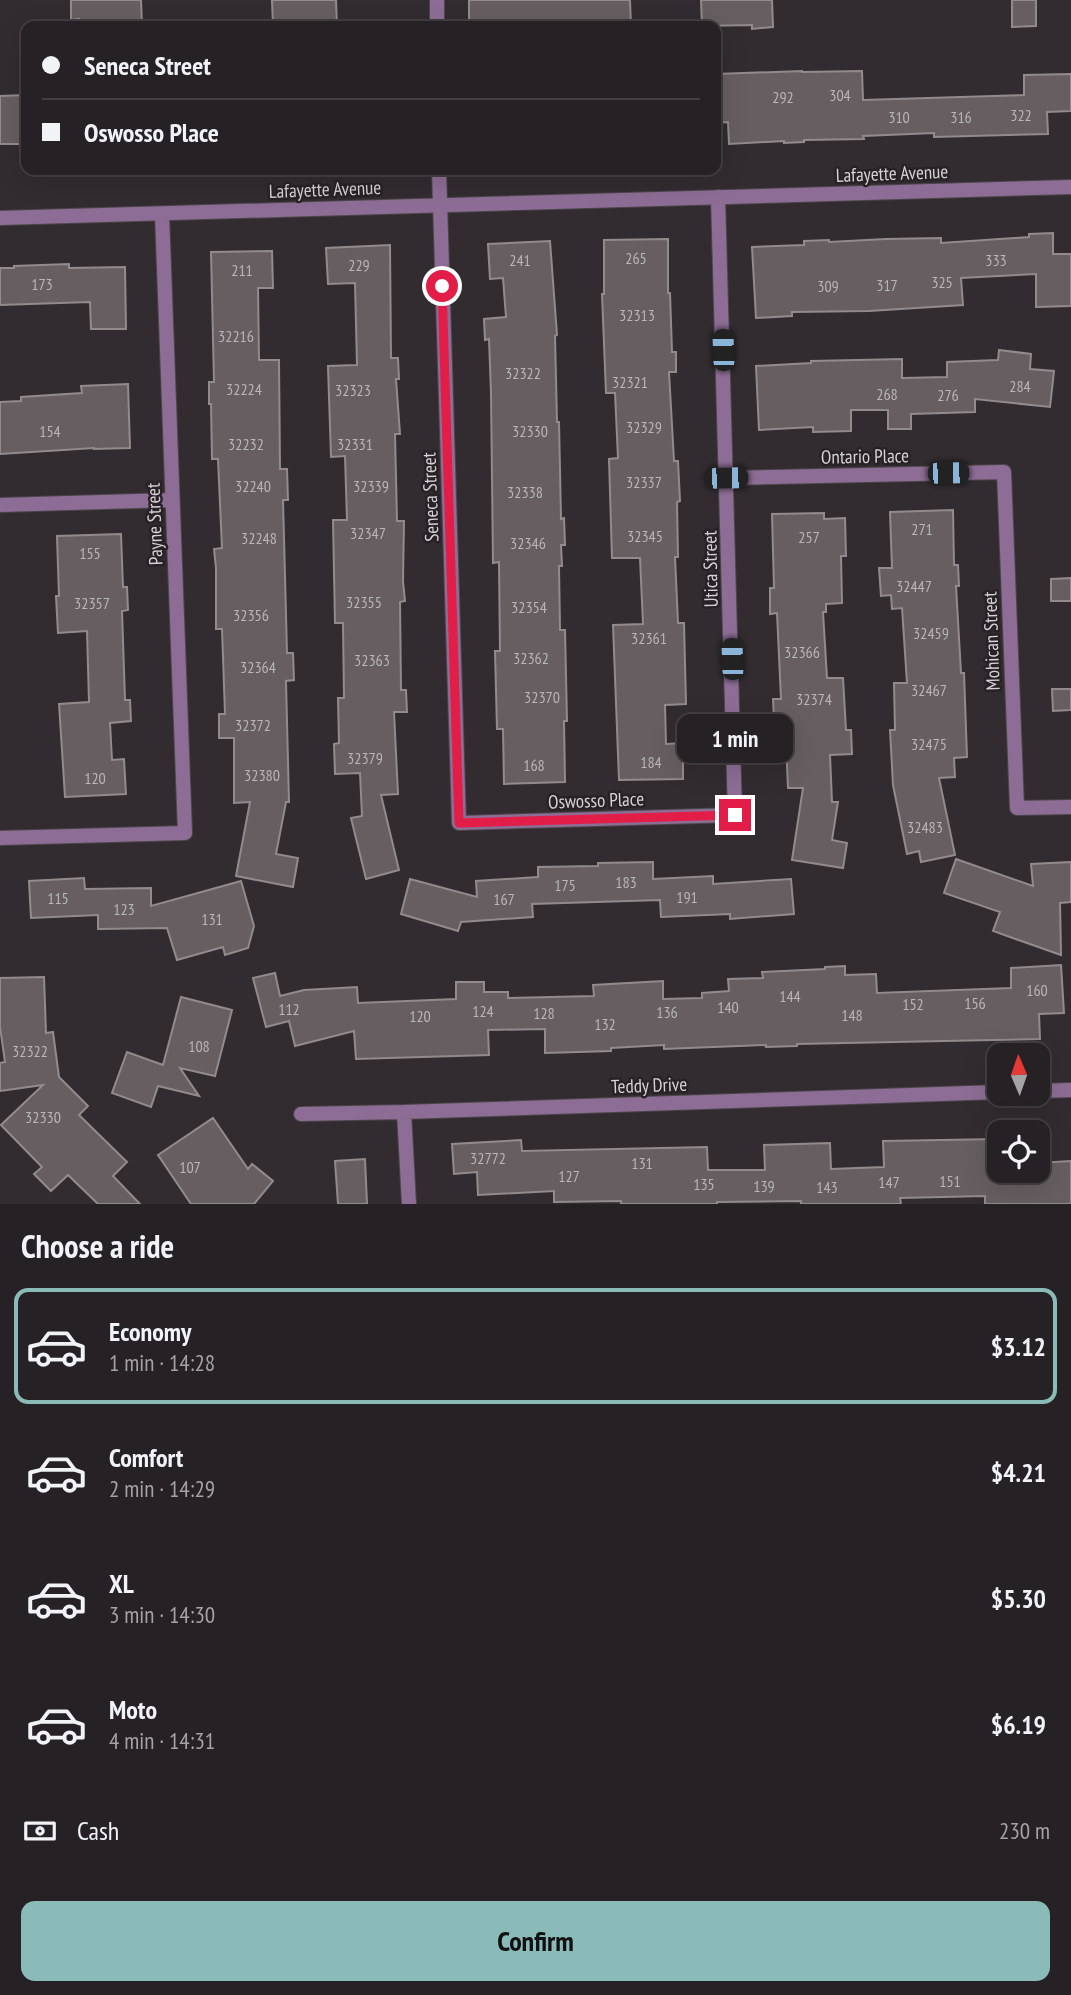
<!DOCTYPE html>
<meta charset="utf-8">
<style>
body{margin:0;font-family:"PT Sans Narrow",sans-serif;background:#2e292c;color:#f1f3f6;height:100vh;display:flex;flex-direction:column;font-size:26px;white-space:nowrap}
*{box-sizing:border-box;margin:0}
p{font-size:23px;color:#a4a3a6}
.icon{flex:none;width:38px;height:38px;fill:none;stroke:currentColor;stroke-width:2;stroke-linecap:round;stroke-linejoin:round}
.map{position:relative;height:1204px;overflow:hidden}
.side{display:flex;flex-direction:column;background:#262124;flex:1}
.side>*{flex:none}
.banner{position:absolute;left:21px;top:21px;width:700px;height:154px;border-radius:14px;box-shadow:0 7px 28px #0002,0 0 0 2px #423e41;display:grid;align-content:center;height:154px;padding:0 21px;background:#262124}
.needle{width:46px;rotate:358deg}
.controls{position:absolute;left:987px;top:1043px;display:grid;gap:14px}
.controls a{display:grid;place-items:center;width:63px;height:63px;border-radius:14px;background:#262124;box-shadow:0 7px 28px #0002,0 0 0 2px #423e41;font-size:35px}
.end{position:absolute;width:32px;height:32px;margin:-16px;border:9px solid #e11d48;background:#fff;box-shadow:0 0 0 4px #fff}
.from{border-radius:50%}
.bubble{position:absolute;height:49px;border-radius:14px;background:#262124;box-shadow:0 7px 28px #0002,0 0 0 2px #423e41;font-size:23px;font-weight:600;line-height:49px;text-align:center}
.car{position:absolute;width:21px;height:42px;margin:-21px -10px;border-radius:9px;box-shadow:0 0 5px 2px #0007;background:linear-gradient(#222 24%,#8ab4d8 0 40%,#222 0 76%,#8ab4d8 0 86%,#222 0)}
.banner b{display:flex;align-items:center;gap:24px;height:66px;font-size:26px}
.banner b+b{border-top:2px solid #423e41}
.banner i{width:18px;height:18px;background:#f1f3f6}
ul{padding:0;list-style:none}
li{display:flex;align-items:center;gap:21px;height:116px;margin:0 14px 10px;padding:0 7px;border:4px solid transparent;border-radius:14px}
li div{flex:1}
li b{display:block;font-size:26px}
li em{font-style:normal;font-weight:600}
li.on{border-color:#8bbbb9}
li>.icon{width:63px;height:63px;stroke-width:1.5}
h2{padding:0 21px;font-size:32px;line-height:84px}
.pay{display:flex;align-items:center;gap:18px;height:77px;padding:0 21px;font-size:26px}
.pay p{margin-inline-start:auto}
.action{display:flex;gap:14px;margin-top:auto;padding:14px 21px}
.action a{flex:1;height:80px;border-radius:14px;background:#8bbbb9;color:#111;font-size:28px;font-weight:600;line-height:80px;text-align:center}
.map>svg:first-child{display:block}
.building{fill:#665e60;stroke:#938a8d;stroke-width:2}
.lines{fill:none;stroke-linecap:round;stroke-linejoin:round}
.street-casing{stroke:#4c474a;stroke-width:16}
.street{stroke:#8d6d95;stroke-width:14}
.route{stroke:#e11d48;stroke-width:9}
.labels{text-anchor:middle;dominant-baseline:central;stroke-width:5;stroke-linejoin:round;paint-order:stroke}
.number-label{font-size:16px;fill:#bab5b8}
.street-label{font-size:19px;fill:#d6d2d5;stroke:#282226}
</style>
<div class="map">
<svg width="1071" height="1204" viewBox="0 0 1071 1204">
<rect width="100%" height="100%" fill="#322c30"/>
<path class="building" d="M71,0h70l1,26h-63v-7l-8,1z
M272,0h64l1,26h-64z
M469,0h161l1,26h-42v-5l-85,1v4h-35z
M701,0h71l1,27 -21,2v-4l-50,1z
M1012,0h24v26l-24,1z
M802,71v1l60,-1 1,29 161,-5v-20l47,-1v37l-24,1 1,22 -114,3v-4l-71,3 1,3 -60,1v2l-20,1v-2l-55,3 -1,-22 -12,1v-49z
M26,95v49h-26v-48z
M1053,233v21h18v52l-35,1v-33l-75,4 2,27 -94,6 -77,1v4l-36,2 -4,-71 52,-2v-4l25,-1v2l57,-3 55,-1v5l88,-6v-3z
M668,239v54h2l2,59h4v20h-7l5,89h4l2,40 -3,1 1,55h-3l3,66h6l2,81 -21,1 1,39 17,-1v36l-64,1 -6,-155 30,-1 -3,-66h-28l-3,-99 9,-1 -3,-65h-9l-4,-99h2v-54z
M550,241l7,94 -2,1 2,86h2l2,97 3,-1 1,27h-4l1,21h-3l1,64h5l2,91h-3l1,61 -61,2 -1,-55h-6l-2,-78h5l-1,-89 -6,1 -2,-170 -2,-54 -4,1 -1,-21 22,-2 -3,-39 -13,1 -2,-35z
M390,245l1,113h7l1,21h-3l4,55h-5l2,87h7l-1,60 2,20 -5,1 1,88h5l1,22h-13l4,82 -17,1 18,75 -33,9 -15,-61 11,-2 -2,-43 -25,1 -1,-30 5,-1 -1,-45h6l-1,-75h-8l-2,-103h14l-2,-64 -14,1 -3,-91 29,-1 -2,-82 -27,1 -2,-36z
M272,251l1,37h-15l1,72h20l1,109h7l1,31h-5l4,153h6l1,27 -8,1 3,121h-3l-10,52 22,4 -5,29 -57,-11 14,-74 -16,1v-65h-15v-24h6l-3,-85h-6v-61l-2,-19 8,-1 -4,-89h-6l-1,-55h-2v-22h5l-3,-130z
M69,264v4l56,-1 1,62h-35l-1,-27 -90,3v-37h14v-2z
M999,350l32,4 -1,15 24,2 -4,36 -75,-8v13l-64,2v15h-23v-19h-37v21l-38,1v-5l-54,3 -3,-64 55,-3v-2l91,-2v19l45,-1v-15l51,-2z
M128,384l2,64 -36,1v-1l-94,6v-52l21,-1v-4l61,-4 -1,-7z
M953,510l1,55h4l1,21h-3l5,87h3l3,84 -13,1 1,19 -16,1 16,77 -34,7 -2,-11 -12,3 -14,-69 -3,-55h5l-1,-47h13l-5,-75 -10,1 -1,-14 -10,1 -2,-28h13l-2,-56z
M824,513v6l21,-1 1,38h-5l1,47 -16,1v8h-3l4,66h16l3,52h5l1,24 -22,1 2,47h6l-6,38 15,3 -4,25 -51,-8 11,-72h-15l-3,-69h-11l-1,-20h8l-4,-86 -7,1v-26h4l-2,-74z
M121,534l2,53h4l1,23 -6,1 3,89h5l1,21 -21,2 2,37 12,-1 2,35 -61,3 -6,-93 30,-2 -2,-71 -29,2 -2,-37h3l-2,-60z
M1071,578v23h-20v-22z
M1052,689h19v21l-18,1z
M956,859l77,27 -2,-22 40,-2v40l-11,1 1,52 -68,-24 7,-19 -56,-19z
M653,862v17l60,-3v8l78,-5 3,35 -64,5v-5l-69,3 -1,-17 -128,4 1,13 -72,5 -3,9 -57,-17 9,-35 67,18 -1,-16 62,-4v-10l60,-1v-3z
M84,878l1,11 66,-1v18l90,-25 13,45 -6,22 -23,7 -2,-8 -46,13 -10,-32 -69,1v-14l-67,3 -2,-37z
M1061,965l3,48 -25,1 1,25 -243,5v2l-31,1v-2l-102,4v-4l-53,3v3l-66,2v-24l-57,1 1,25 -133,4 -2,-28 -59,15 -6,-25 -23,6 -13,-49 22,-5 5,23 24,-6 53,-3 1,16 98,-4v-17h28v10h24v6l86,-2 -1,-11 70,-4v18l39,-1v-5l27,-2 -1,-12 35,-1 -1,-6 63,-3v-2l20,-1v9l31,-1 1,19 134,-5v-20z
M44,977l2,56 7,-1 6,45 29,29 -9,9 48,47 -14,14 27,28h-42l-30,-29 -17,16 -17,-17 8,-7 -41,-42 42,-40 -43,6v-28l5,-1 -5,-35v-49z
M181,997l51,13 -17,66 -35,-8 19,28 -41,-10 -7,21 -39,-14 15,-41 36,13z
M213,1118l35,51 4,-5 21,17 -19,23h-63l-33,-49z
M999,1139v32h39v-8l33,-2v43h-86v-8l-85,2 1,6h-100v-3l-84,1v2h-96v-3l-67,1v-11l-76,4 -1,-23 -23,2 -2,-30 69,-4 1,11 185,-4 1,23h57l-1,-25 66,-2 1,26 53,-2 -1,-26z
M365,1159l2,45h-29l-3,-43z"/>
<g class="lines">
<g class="street-casing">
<path id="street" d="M437,0v26
M439,170l20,653 276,-8 -17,-618
M0,218l1071,-31
M727,478l277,-6 13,336 54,-1
M0,505l172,-5
M0,838l185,-5 -23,-619
M1038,1091l33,-1
M404,1112l5,92
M301,1114l103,-2 595,-20"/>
</g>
<use href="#street" class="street"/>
</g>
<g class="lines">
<path class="route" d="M442,286l17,537 276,-8"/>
</g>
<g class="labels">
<g class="number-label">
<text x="840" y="95">304</text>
<text x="783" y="97">292</text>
<text x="1021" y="115">322</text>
<text x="899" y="117">310</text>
<text x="961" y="117">316</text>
<text x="636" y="258">265</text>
<text x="520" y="260">241</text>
<text x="996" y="260">333</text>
<text x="359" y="265">229</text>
<text x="242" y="270">211</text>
<text x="942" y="282">325</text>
<text x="42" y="284">173</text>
<text x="887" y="285">317</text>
<text x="828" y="286">309</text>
<text x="637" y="315">32313</text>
<text x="236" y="336">32216</text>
<text x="523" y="373">32322</text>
<text x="630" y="382">32321</text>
<text x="1020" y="386">284</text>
<text x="244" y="389">32224</text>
<text x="353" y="390">32323</text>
<text x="887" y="394">268</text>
<text x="948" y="395">276</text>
<text x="644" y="427">32329</text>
<text x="50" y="431">154</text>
<text x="530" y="431">32330</text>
<text x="246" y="444">32232</text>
<text x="355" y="444">32331</text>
<text x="644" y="482">32337</text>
<text x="253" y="486">32240</text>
<text x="371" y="486">32339</text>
<text x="525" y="492">32338</text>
<text x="922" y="529">271</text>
<text x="368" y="533">32347</text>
<text x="645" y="536">32345</text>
<text x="809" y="537">257</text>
<text x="259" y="538">32248</text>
<text x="528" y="543">32346</text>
<text x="90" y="553">155</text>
<text x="914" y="586">32447</text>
<text x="364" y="602">32355</text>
<text x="92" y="603">32357</text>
<text x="529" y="607">32354</text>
<text x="251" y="615">32356</text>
<text x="931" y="633">32459</text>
<text x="649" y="638">32361</text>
<text x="802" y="652">32366</text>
<text x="531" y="658">32362</text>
<text x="372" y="660">32363</text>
<text x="258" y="667">32364</text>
<text x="929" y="690">32467</text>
<text x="542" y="697">32370</text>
<text x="814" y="699">32374</text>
<text x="253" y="725">32372</text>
<text x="929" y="744">32475</text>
<text x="365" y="758">32379</text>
<text x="651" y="762">184</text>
<text x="534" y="765">168</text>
<text x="262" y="775">32380</text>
<text x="95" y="778">120</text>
<text x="925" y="827">32483</text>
<text x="626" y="882">183</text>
<text x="565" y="885">175</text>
<text x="687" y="897">191</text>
<text x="58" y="898">115</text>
<text x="504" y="899">167</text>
<text x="124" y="909">123</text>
<text x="212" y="919">131</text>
<text x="1037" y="990">160</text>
<text x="790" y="996">144</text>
<text x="975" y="1003">156</text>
<text x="913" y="1004">152</text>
<text x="728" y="1007">140</text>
<text x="289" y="1009">112</text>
<text x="483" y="1011">124</text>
<text x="667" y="1012">136</text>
<text x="544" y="1013">128</text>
<text x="852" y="1015">148</text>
<text x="420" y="1016">120</text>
<text x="605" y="1024">132</text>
<text x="199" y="1046">108</text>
<text x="30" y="1051">32322</text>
<text x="43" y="1117">32330</text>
<text x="488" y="1158">32772</text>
<text x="642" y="1163">131</text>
<text x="190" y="1167">107</text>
<text x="569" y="1176">127</text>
<text x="950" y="1181">151</text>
<text x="889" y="1182">147</text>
<text x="704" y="1184">135</text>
<text x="764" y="1186">139</text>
<text x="827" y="1187">143</text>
</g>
<g class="street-label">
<text transform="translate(892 173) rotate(-2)">Lafayette Avenue</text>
<text transform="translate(325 189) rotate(-2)">Lafayette Avenue</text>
<text transform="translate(865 456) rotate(-1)">Ontario Place</text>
<text transform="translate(430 497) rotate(-92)">Seneca Street</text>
<text transform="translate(154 524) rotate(-92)">Payne Street</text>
<text transform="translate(710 569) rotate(-91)">Utica Street</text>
<text transform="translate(991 641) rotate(-92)">Mohican Street</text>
<text transform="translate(596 800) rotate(-2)">Oswosso Place</text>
<text transform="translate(649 1085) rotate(-2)">Teddy Drive</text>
</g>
</g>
</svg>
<div class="controls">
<a><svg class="needle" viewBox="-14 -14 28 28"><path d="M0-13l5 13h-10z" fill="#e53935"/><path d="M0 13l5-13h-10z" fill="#a4a3a6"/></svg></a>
<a><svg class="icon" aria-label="locate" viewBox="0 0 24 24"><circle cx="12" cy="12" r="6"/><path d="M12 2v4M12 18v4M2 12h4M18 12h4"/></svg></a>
</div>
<i class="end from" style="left:442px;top:286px"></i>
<i class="end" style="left:735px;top:815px"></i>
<div class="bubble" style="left:677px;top:714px;width:116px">1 min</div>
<i class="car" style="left:723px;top:350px;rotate:358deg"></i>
<i class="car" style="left:948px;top:473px;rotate:89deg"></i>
<i class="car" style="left:727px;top:478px;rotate:89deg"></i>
<i class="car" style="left:732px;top:659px;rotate:358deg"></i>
<div class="banner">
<b><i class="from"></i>Seneca Street</b>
<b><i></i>Oswosso Place</b>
</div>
</div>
<section class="side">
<h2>Choose a ride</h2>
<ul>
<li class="on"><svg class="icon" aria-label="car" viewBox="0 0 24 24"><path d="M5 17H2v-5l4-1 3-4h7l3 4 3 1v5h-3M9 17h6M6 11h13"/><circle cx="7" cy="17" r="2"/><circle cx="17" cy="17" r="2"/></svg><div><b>Economy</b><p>1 min · 14:28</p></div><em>$3.12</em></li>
<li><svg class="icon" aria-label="car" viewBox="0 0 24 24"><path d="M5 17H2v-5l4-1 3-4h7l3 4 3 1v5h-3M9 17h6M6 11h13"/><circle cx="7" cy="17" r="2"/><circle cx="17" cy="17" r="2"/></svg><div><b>Comfort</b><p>2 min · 14:29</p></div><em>$4.21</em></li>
<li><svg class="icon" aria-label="car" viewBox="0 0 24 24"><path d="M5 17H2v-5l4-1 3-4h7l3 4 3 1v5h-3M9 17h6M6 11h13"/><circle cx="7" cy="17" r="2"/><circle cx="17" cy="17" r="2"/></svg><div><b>XL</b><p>3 min · 14:30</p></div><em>$5.30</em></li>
<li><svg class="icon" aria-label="car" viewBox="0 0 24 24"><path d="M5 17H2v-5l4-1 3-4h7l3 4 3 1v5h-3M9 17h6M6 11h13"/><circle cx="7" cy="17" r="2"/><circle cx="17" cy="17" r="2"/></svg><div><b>Moto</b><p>4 min · 14:31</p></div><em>$6.19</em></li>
</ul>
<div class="pay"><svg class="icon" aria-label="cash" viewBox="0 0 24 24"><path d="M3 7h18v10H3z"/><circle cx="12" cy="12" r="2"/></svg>Cash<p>230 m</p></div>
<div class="action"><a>Confirm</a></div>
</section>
